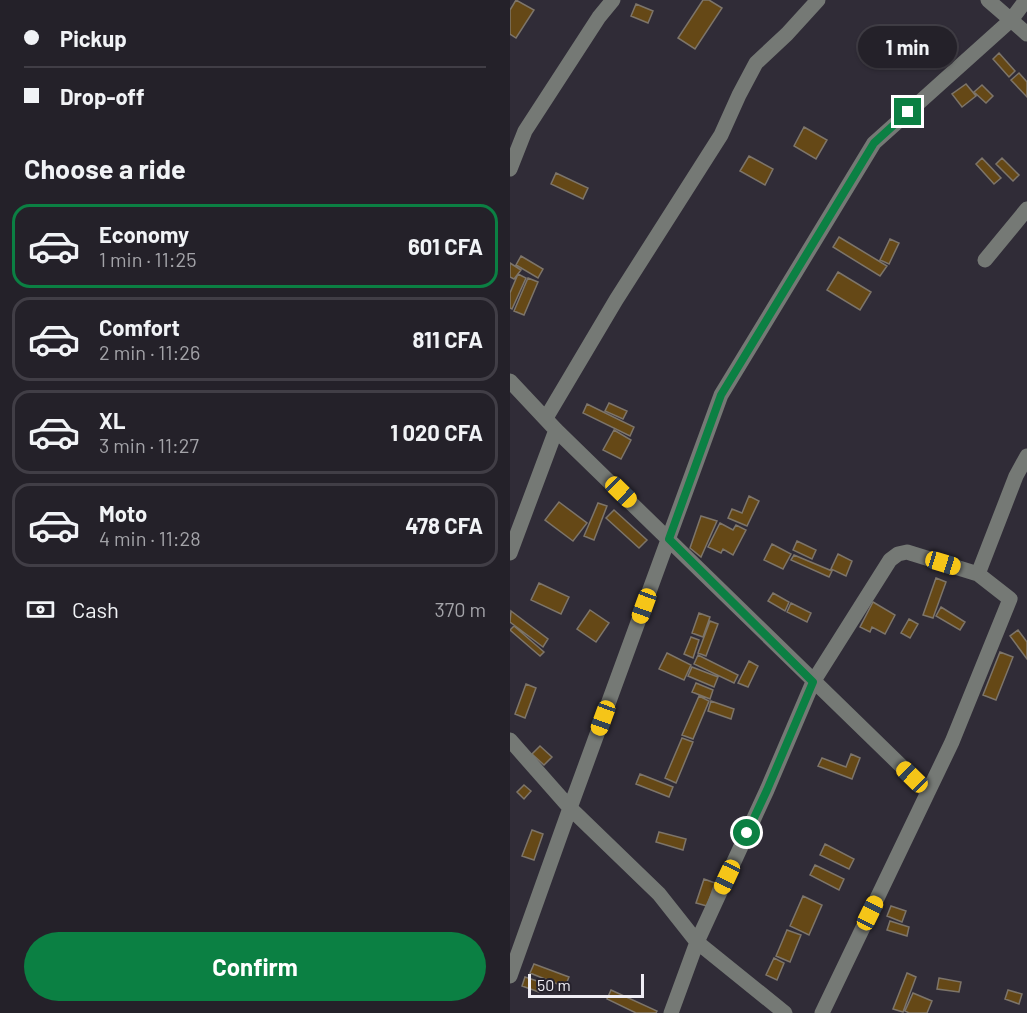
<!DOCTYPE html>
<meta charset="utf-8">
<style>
body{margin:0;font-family:Barlow,sans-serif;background:#2c2931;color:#f1f3f6;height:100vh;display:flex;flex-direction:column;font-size:22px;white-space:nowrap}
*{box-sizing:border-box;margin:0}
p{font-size:20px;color:#a3a3a8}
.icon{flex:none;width:33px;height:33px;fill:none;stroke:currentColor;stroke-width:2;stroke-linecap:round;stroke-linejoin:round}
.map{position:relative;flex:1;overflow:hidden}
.panel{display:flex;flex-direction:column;background:#242129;width:510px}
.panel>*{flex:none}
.guide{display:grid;align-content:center;height:132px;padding:0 24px;background:#242129}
.scale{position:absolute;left:18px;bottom:15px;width:116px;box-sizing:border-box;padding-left:6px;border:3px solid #efedf4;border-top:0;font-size:16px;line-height:21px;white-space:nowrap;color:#efedf4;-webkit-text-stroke:4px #26222c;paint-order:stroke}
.end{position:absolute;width:27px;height:27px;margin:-14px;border:8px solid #0b8043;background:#fff;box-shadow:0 0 0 3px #fff}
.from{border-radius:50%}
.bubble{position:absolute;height:42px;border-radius:21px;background:#242129;box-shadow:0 2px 4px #0004,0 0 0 2px #413e46;font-size:20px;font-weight:700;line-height:42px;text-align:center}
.car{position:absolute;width:18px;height:36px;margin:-18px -9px;border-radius:8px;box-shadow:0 0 4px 2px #0007;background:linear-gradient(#f5c518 24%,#345 0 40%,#f5c518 0 76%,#345 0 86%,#f5c518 0)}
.guide b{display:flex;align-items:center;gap:21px;height:57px;font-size:22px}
.guide b+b{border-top:2px solid #413e46}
.guide i{width:15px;height:15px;background:#f1f3f6}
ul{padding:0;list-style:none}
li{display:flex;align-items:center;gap:18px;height:84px;margin:0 12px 9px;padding:0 12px;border:3px solid #413e46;border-radius:18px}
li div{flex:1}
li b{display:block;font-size:22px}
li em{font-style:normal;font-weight:700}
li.selected{border-color:#0b8043}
li>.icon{width:54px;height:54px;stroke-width:1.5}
h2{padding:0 24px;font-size:27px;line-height:72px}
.pay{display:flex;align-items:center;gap:15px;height:66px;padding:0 24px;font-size:22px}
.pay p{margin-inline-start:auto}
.button{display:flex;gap:12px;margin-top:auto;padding:12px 24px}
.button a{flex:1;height:69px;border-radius:36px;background:#0b8043;color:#fff;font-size:24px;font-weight:700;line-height:69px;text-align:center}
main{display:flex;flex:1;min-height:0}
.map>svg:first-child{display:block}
.building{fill:#654816;stroke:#7d756a;stroke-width:1.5}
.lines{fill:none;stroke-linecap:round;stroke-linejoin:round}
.minor{stroke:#757975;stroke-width:15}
.route{stroke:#0b8043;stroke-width:8}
</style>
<main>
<section class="panel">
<div class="guide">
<b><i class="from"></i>Pickup</b>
<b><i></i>Drop-off</b>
</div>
<h2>Choose a ride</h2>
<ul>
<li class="selected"><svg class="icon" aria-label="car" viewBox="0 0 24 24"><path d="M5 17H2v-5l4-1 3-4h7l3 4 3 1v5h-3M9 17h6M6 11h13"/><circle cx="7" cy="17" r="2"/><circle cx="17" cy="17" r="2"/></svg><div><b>Economy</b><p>1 min · 11:25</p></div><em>601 CFA</em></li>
<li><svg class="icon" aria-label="car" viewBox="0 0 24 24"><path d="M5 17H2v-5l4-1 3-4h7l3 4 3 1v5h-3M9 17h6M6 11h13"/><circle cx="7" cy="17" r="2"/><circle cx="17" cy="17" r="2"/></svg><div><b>Comfort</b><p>2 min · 11:26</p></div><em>811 CFA</em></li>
<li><svg class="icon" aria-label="car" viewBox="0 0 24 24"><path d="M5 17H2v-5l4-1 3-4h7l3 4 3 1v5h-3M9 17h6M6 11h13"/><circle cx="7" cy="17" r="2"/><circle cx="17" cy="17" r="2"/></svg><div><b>XL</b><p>3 min · 11:27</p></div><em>1 020 CFA</em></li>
<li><svg class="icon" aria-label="car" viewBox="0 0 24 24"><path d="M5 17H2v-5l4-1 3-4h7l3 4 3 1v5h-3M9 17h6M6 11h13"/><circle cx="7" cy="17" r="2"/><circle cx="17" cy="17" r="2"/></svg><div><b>Moto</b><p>4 min · 11:28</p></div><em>478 CFA</em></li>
</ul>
<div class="pay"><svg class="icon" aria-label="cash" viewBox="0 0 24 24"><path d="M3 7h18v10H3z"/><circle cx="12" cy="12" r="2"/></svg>Cash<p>370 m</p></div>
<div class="button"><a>Confirm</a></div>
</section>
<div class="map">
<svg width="517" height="1013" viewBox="0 0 517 1013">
<rect width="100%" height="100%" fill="#302c37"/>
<path class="building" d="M6,0l18,10 -18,28 -6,-4v-24z
M193,0h6l13,8 -27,41 -17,-11z
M126,4l17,7 -5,12 -17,-7z
M489,53l16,18 -6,6 -16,-18z
M509,73l8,9v15l-16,-17z
M456,84l10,12 -14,11 -10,-13z
M472,85l11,11 -7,7 -12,-11z
M294,127l23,13 -11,19 -22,-13z
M239,156l24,13 -8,16 -25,-14z
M472,158l19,20 -7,6 -18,-20z
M492,158l17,17 -6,6 -17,-17z
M46,173l32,15 -5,11 -32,-15z
M329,237l48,29 -7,10 -47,-29z
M380,239l9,4 -10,21 -9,-4z
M11,256l22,13 -5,9 -22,-13z
M0,263l11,7 -7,9 -4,-2z
M328,272l33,20 -11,18 -33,-20z
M8,274l8,4 -14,31 -2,-1v-15z
M18,278l10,4 -14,33 -10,-4z
M99,403l18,8 -4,8 -18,-8z
M77,404l47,23 -4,9 -47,-23z
M104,430l17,10 -10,19 -18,-9z
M239,496l10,5 -12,25 -19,-8 4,-9 10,4z
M49,502l28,21 -14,18 -28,-21z
M88,503l9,3 -13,34 -10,-4z
M104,510l33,30 -8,8 -33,-30z
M191,516l16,5 -16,36 -11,-9z
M210,523l13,7 3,-5 10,5 -13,25 -10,-6 -2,4 -13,-6z
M287,541l19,9 -4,9 -19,-9z
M262,544l19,10 -8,15 -19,-9z
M328,554l14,7 -6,15 -15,-7z
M284,555l38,16 -3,6 -38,-17z
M426,578l10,4 -13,36 -10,-3z
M29,583l30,14 -8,17 -30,-14z
M263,593l16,9 -4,9 -17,-10z
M363,602l22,13 -10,19 -13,-7 -2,5 -10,-5z
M281,603l20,10 -4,9 -20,-10z
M431,607l24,15 -5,8 -24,-14z
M80,610l19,13 -13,19 -19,-13z
M1,611l37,28 -5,8 -33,-25z
M189,613l11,4 -7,20 -11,-4z
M399,619l9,5 -8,14 -9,-5z
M200,621l8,3 -12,32 -8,-3z
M4,626l30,26 -4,4 -30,-26z
M508,630l9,12v17l-17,-23z
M181,637l8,3 -6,18 -9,-4z
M490,652l13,5 -17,43 -13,-5z
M157,653l24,12 -7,15 -25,-11z
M188,655l40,20 -4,8 -40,-19z
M239,661l9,5 -10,21 -10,-4z
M182,667l26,10 -4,10 -26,-11z
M186,683l17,7 -3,9 -18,-7z
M16,684l10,4 -11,30 -10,-4z
M189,696l10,5 -16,38 -11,-4z
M201,701l23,8 -3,10 -23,-8z
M172,738l11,4 -17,41 -11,-5z
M30,746l12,11 -8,8 -12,-11z
M341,754l9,4 -8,21 -34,-13 4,-8 24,9z
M130,774l33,13 -4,10 -33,-13z
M14,785l7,6 -7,8 -7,-7z
M22,830l11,4 -9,26 -12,-4z
M149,832l27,7 -3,11 -27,-8z
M315,844l29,15 -5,10 -29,-14z
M305,865l29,14 -5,11 -29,-15z
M194,879l11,4 -8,23 -11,-3z
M293,896l19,9 -13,30 -19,-9z
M381,906l15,5 -4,11 -15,-6z
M380,921l19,6 -2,9 -20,-6z
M277,930l14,5 -11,27 -14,-6z
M264,958l10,5 -7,17 -11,-5z
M24,964l35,13 -4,10 -35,-14z
M397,973l9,4 -13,35 -10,-3z
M15,977l18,6 -4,9 -17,-6z
M429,978l22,4 -2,10 -22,-3z
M101,990l46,21 -1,2h-20l-29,-14z
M498,990l14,4 -3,10 -14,-5z
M403,993l19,8 -5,12h-18l-4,-2z"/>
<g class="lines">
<path class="minor" d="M478,0l39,34
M0,169l15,-38 74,-114 14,-17
M475,260l42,-51
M0,381l46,49 372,362
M36,418l70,-118 105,-165 18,-40 17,-32 31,-29 31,-34
M0,553l46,-123
M468,574l38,-98 11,-20
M0,740l60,68 89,86 38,48 88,71
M0,976l60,-168 151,-413 153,-252 137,-123 15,-20
M161,1013l26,-71 70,-152 46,-108 77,-122 8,-6 9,-2 71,22 32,25 -58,143 -130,271"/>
</g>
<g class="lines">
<path class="route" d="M237,833l20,-43 46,-108 -144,-143 52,-144 153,-252 34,-31"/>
</g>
</svg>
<div class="scale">50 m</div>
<i class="end from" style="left:237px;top:833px"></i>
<i class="end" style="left:398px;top:112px"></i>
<div class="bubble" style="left:348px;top:26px;width:99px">1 min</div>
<i class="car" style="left:111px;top:492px;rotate:134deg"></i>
<i class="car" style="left:433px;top:563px;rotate:107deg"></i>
<i class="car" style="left:134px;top:606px;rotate:200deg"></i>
<i class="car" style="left:93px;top:718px;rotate:200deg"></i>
<i class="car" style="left:402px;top:777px;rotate:314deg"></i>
<i class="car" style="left:217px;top:877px;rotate:205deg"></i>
<i class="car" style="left:360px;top:913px;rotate:26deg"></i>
</div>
</main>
